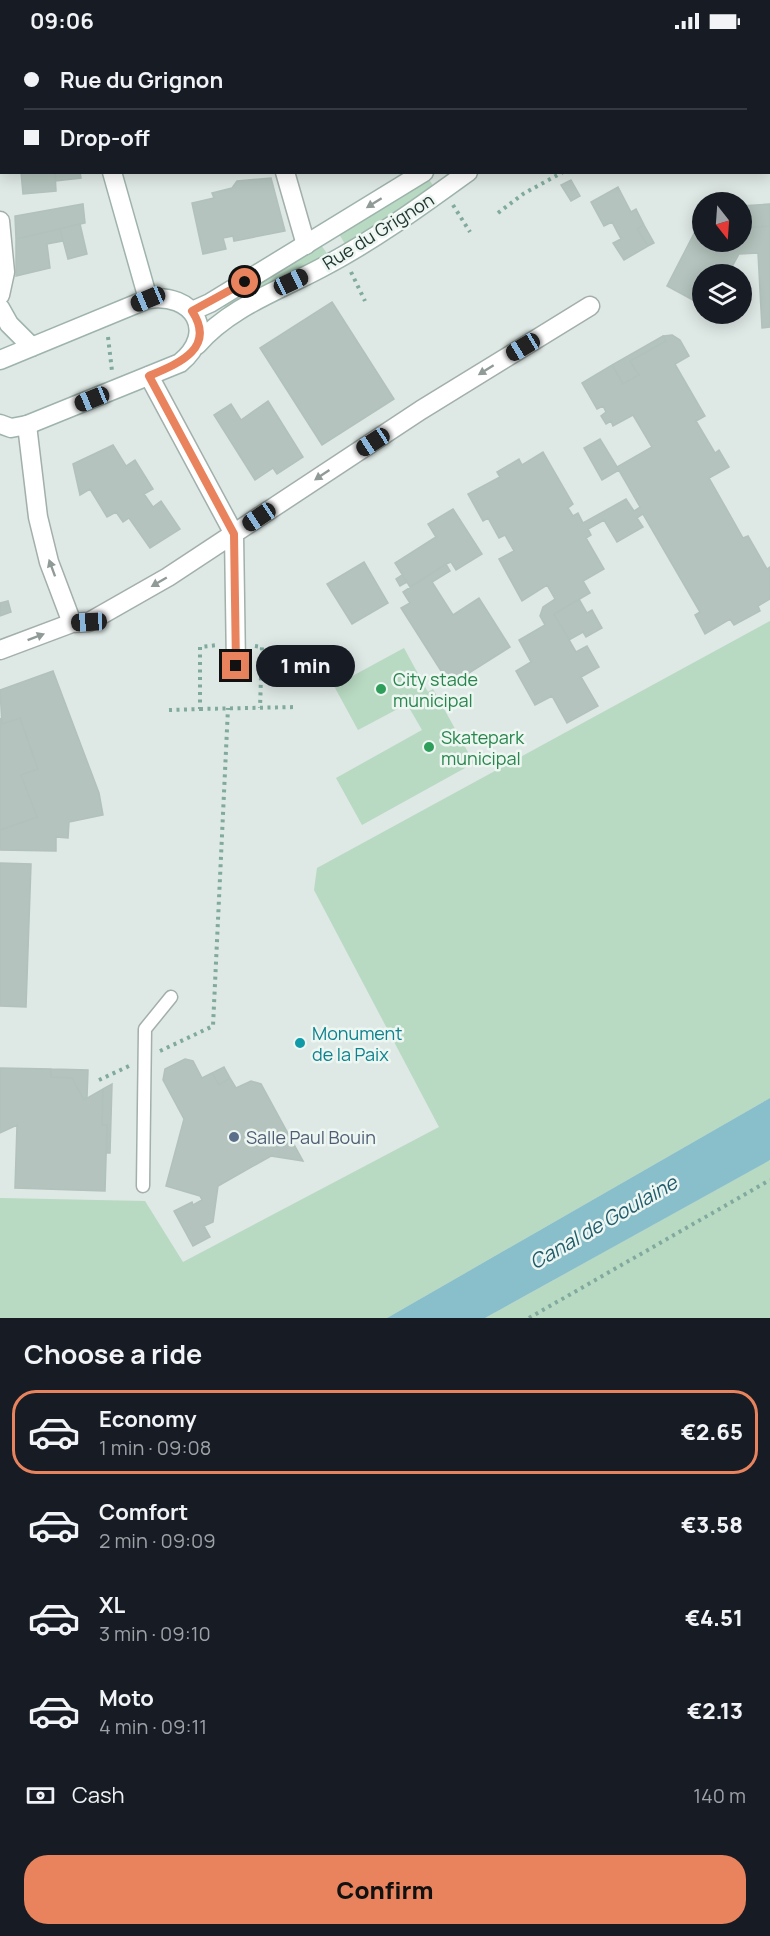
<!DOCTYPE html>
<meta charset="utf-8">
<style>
body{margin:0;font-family:Manrope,sans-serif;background:#20242c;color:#f1f3f6;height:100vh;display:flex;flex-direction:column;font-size:22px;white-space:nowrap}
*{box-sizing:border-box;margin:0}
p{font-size:20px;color:#9ea1a6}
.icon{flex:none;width:33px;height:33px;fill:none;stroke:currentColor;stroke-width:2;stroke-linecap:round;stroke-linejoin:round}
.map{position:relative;height:1276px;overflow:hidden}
.panel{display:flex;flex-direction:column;background:#171b24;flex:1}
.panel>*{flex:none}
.banner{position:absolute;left:0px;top:0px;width:771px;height:132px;box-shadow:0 3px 15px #0003;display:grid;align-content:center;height:132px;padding:0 24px;background:#171b24}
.needle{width:39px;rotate:163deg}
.buttons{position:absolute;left:692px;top:150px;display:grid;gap:12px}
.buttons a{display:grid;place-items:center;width:60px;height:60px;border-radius:50%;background:#171b24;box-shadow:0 3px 15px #0003;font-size:30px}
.end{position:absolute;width:27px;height:27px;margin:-14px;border:8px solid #e8835d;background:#111;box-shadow:0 0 0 3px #111}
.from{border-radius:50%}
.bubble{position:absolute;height:42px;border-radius:21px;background:#171b24;box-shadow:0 3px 15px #0003;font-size:20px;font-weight:800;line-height:42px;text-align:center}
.car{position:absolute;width:18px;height:36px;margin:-18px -9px;border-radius:8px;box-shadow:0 0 4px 2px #0007;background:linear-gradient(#222 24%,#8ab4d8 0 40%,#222 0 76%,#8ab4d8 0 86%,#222 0)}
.banner b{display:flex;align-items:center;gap:21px;height:57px;font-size:22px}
.banner b+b{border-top:2px solid #363941}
.banner i{width:15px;height:15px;background:#f1f3f6}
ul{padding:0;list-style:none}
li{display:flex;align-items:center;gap:18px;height:84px;margin:0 12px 9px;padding:0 12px;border:3px solid transparent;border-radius:24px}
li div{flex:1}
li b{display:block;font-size:22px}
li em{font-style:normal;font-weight:800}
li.current{border-color:#e8835d}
li>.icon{width:54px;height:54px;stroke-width:1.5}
h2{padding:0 24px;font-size:27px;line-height:72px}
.pay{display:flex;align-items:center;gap:15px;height:66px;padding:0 24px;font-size:22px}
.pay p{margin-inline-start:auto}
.cta{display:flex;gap:12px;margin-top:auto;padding:12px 24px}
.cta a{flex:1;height:69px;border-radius:24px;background:#e8835d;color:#111;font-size:24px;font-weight:800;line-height:69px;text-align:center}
.status{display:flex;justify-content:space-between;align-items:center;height:42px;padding:0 30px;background:#171b24;direction:ltr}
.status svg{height:16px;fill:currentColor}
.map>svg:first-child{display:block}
.green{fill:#b8d9c2}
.water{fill:#89becb}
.building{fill:#b4c3bd;stroke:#b1c1bb;stroke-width:1.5}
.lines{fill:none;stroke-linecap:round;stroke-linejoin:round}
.lane-casing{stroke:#a2afab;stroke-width:15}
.street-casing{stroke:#a2afab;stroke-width:21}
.secondary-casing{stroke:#9eb3ac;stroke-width:21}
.path{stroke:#80aa9e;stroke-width:4;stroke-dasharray:3 4.5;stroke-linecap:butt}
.lane{stroke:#fff;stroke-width:12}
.street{stroke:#fff;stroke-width:18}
.secondary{stroke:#fff;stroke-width:18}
.oneway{fill:#909b98}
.route{stroke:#e8835d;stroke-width:8}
.leisure-dot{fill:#2e9e5b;stroke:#eef6f2;stroke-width:2}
.culture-dot{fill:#0f9aa8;stroke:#eef6f2;stroke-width:2}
.service-dot{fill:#5c6f8a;stroke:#eef6f2;stroke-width:2}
.labels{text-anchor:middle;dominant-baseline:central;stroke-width:5;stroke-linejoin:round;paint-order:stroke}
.street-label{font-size:18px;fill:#213732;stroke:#eef6f2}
.leisure-label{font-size:18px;fill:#27864d;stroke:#eef6f2;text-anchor:start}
.culture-label{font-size:18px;fill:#0d838f;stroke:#eef6f2;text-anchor:start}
.service-label{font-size:18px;fill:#4e5e75;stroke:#eef6f2;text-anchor:start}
.water-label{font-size:20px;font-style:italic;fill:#205e6e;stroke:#eef6f2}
</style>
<div class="status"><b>09:06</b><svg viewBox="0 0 49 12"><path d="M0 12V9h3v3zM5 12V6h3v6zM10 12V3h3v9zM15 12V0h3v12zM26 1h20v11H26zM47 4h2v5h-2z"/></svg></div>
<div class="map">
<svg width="770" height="1276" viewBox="0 0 770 1276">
<rect width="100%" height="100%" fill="#dee8e4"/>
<path class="green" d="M428,136l6,9 -89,57 -6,-10z
M321,203l7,10 -99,60 -6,-11z
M770,579v477l-383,220h-387v-120l145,3 38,61 256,-135 -125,-237 3,-22z
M404,606l24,44 5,-3 41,74 -112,62 -26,-47 86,-48 -15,-26 -49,26 -24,-44z
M770,1118v158h-285z"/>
<path class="water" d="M770,1056v62l-5,3 -280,155h-98z"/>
<path class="building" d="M22,0h29v2h-29z
M171,0h37v2h-43z
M491,0h52l1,2h-56z
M21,130h34l1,19 -33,3z
M55,130h25l1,6 -25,3z
M271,136l14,53 -51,10 -1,-5 -10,2 3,11 -23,5 -11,-51 22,-5 -2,-5 20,-5 5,-7z
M571,138l9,16 -9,5 -10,-16z
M618,145l13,25 5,-3 8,16 -7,4 11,17 -24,14 -11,-17 8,-4 -9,-17 -8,4 -13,-24z
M83,162l2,19 -69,16 -1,-23z
M770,162v22l-28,2 -1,-22z
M702,176v24h39v-14l29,-2v101l-8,1 -4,-75 -19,1 -11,20h-26v31l-35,-19z
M80,182l7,30 -19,5 -8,-30z
M644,183l10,18 -6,3 -11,-17z
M60,187l3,12 -16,3 3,24 -34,8v-37z
M332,260l62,97 -72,46 -62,-97z
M672,293l8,5 9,16 -14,8 30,52 -9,5 19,32 4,-3 10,17 -20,11 34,60 5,-2 19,33 3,-2v32l-12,7 2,5 -26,14 -4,-6 -25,15 -10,-19 5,-3 -57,-98 -6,4 6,9 -26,15 -13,-22 -16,9 3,6 -5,3 18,31 -21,12 7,12 -36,21 22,38 11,-6 12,21 -18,10 17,29 -31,17 -15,-27 -17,9 -19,-34 15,-9 -12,-22 26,-15 -5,-9 3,-9 12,-8 -8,-14 -25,16 -23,-42 15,-8 -9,-16 -6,3 -11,-20 -5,3 -15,-27 32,-17 -3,-5 22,-13 3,6 21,-13 30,52 -5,4 5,8 5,-3 5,10 43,-24 8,12 6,-4 -23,-40 35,-20 -19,-32 -20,11 -2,-5 -5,3 -5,-8 5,-4 -3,-6 -6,3 -15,-26 30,-18 11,19 16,-9 -9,-14 36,-20 -3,-5z
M663,294l3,5 -36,20 9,14 -16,9 -11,-19z
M268,359l35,56 -26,17 -4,-6 -18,12 -41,-65 17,-11 10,16z
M600,397l19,31 -17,10 -18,-32z
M113,403l13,21 9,-6 18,29 -9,5 9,13 8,-6 19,28 -30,19 -21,-30 -6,4 -7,-10 -9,5 -17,-28 -10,6 -7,-31z
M453,467l29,45 -26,16 -5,-8 -5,2 -36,23 -15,-24 41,-26 -8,-13z
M364,520l24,41 -36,21 -25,-40z
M446,522l4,7 -18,11 21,33 26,-17 31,49 -60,38 -49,-77 9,-5 -7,-11z
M402,533l5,7 -7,4 -4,-7z
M579,557l8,14 5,-3 10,18 -16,9 -3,-5 -14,8 -15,-26z
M8,559l3,11 -11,4v-13z
M53,629l46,122 4,22 -34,7 -1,16 -12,-1v14l-56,-1v-20l37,-13 -16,-42 17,-6 -18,-51 -18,6 -2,-34z
M0,676l2,6 18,-6 18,51 -17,6 16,42 -37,13z
M0,821l31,1 -5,143 -26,-1z
M185,1017l8,2 9,17 10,-5 7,12 11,-7 6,10 15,-7 10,3 42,77 -32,-5 -53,30 -5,36 -9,4 6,11 -17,9 -19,-35 18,-9 1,3 9,-5 -2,-4 -34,-10 18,-67 -21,-39 2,-11z
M224,1025l6,11 -11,7 -7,-12z
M0,1026l51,1v8l21,1 12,22 19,-11 -1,36h5l-2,66 -90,-3 2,-63 -17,8z
M51,1027l37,1 -1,27 -3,3 -12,-22 -21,-1z
M112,1042l-2,69h-3v-28h-5l1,-36z"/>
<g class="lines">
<g class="lane-casing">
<path id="lane" d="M331,2l5,-2
M143,1144l2,-157 26,-32"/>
</g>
<g class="street-casing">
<path id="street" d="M222,0l1,2
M4,2l1,-2
M0,96l2,-47
M285,130l21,73
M0,179l5,51 -5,23
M149,334l85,158 2,132
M27,383l11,92 11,45 23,61
M0,608l72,-27 17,-1 79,-45 253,-167 169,-104"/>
</g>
<g class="secondary-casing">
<path id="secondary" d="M80,0v2
M714,2l6,-2
M112,130l36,127
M0,266l9,16 23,23
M192,269l18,-8 214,-131
M197,303c33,-38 81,-54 124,-77 52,-27 100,-62 147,-96
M0,318l148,-61c45,-7 70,33 32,64l-153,62 -16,3 -11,-4"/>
</g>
<path class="path" d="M628,0v2
M124,2l9,-2
M453,163l17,27
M498,171l25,-19 40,-22
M351,230l14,29
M108,295l4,34
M255,604l7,1 -2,61
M200,667l96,-2
M169,668l31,-1v-62l18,-2
M160,1009l53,-25 15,-318
M99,1038l30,-14
M529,1276l241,-138"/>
<use href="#lane" class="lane"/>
<use href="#street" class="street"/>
<use href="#secondary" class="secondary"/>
</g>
<defs><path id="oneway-solid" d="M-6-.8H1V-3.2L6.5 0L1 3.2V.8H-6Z" transform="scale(1.5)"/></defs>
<g class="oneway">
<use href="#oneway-solid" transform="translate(374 161) rotate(148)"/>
<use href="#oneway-solid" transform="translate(486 328) rotate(148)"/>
<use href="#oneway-solid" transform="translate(322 433) rotate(146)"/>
<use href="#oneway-solid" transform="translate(52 526) rotate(-110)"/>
<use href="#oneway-solid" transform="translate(159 540) rotate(150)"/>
<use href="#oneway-solid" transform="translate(36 595) rotate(-21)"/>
</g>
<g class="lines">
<path class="route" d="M236,624l-2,-132 -85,-158c28,-12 68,-27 43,-65l53,-29"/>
</g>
<g class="leisure-dot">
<circle cx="381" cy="647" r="6"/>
<circle cx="429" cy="705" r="6"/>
</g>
<circle class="culture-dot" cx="300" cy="1001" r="6"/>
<circle class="service-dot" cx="234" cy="1095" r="6"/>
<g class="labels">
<g class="street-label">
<text transform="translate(378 189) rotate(-32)">Rue du Grignon</text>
</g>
<g class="leisure-label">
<text x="393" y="637">City stade<tspan x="393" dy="21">municipal</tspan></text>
<text x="441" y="695">Skatepark<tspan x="441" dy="21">municipal</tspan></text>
</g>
<g class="culture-label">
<text x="312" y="991">Monument<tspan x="312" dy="21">de la Paix</tspan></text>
</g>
<g class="service-label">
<text x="246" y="1095">Salle Paul Bouin</text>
</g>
<g class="water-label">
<text transform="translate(603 1180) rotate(-30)">Canal de Goulaine</text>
</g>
</g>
</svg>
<div class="buttons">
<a><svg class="needle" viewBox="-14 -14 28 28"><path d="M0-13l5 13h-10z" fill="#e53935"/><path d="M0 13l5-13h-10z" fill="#9ea1a6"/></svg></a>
<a><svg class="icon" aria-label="layers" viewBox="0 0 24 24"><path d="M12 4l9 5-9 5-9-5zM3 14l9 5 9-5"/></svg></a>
</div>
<i class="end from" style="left:245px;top:240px"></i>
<i class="end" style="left:236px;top:624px"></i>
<div class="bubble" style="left:256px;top:603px;width:99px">1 min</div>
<i class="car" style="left:291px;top:240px;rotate:65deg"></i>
<i class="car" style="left:148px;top:257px;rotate:247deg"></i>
<i class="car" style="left:523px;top:305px;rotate:239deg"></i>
<i class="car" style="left:92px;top:357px;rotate:248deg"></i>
<i class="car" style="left:373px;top:400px;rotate:237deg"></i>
<i class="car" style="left:259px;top:475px;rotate:236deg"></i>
<i class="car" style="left:89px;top:580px;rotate:267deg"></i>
<div class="banner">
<b><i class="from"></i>Rue du Grignon</b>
<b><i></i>Drop-off</b>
</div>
</div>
<section class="panel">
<h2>Choose a ride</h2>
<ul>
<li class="current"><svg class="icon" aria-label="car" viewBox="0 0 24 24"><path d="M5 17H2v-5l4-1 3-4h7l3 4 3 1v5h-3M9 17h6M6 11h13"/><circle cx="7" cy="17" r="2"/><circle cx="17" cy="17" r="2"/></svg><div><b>Economy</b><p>1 min · 09:08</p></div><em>€2.65</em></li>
<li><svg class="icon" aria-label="car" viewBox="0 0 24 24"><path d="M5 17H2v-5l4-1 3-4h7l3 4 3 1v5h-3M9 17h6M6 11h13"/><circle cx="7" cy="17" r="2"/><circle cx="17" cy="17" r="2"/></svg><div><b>Comfort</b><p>2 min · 09:09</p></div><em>€3.58</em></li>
<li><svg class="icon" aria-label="car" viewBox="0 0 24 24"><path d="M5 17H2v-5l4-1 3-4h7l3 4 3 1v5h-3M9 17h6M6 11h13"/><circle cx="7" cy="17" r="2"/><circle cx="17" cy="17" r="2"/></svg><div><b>XL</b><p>3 min · 09:10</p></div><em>€4.51</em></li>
<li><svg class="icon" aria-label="car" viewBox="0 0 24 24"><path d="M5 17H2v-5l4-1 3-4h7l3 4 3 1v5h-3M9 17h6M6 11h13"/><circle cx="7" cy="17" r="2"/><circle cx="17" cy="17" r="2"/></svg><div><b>Moto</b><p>4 min · 09:11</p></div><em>€2.13</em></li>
</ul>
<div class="pay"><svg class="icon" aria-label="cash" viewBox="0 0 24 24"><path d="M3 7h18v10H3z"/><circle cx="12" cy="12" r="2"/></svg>Cash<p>140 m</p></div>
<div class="cta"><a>Confirm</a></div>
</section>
